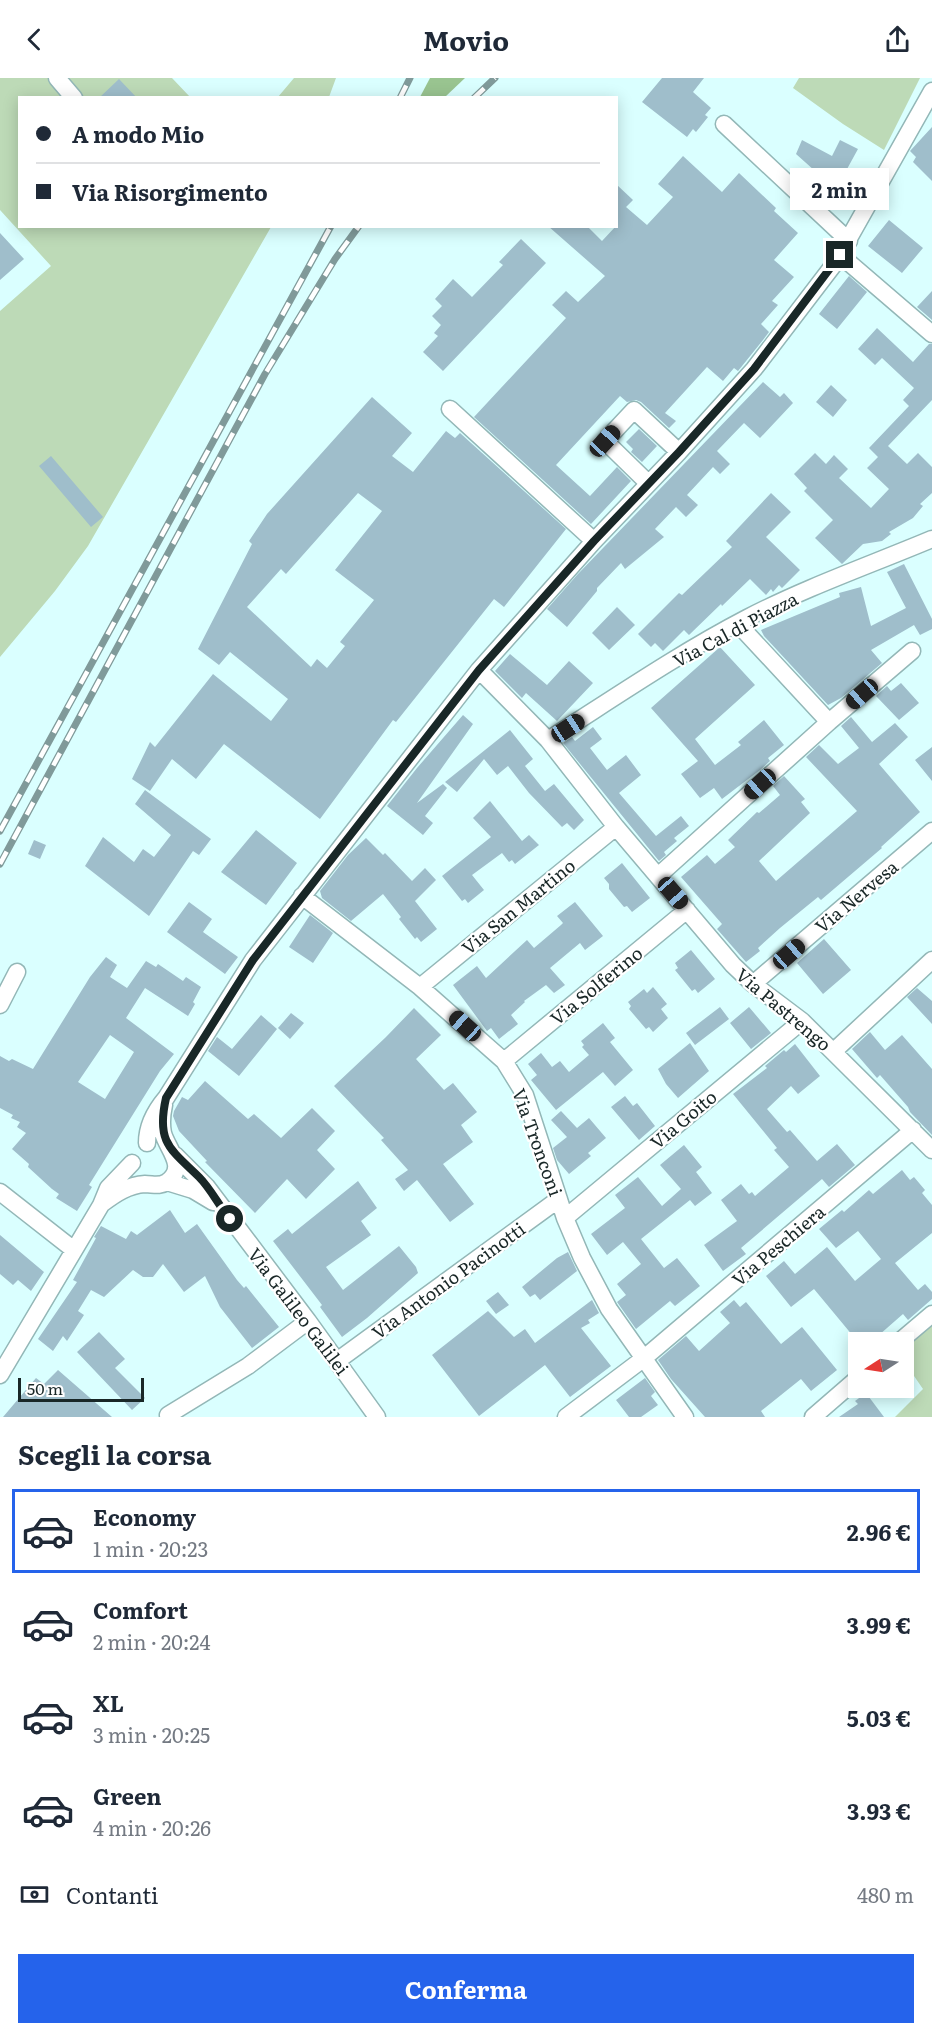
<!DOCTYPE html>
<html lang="it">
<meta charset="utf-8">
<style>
body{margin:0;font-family:Literata,serif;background:#f2f2f3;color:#1f2937;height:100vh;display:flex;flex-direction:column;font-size:22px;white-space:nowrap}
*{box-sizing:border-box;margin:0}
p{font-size:20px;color:#747a83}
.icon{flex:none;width:33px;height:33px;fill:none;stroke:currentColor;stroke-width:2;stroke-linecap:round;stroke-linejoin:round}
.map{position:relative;height:1339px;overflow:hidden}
.details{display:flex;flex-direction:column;background:#fff;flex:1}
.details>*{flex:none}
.hud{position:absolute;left:18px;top:18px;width:600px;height:132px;border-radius:0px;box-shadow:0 3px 15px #0003;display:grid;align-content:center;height:132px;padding:0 18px;background:#fff}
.needle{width:39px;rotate:258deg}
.fabs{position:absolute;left:848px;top:1254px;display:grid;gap:12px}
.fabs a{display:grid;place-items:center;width:66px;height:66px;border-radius:0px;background:#fff;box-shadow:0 3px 15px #0003;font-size:30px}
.scale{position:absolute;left:18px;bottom:15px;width:126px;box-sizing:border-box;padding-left:6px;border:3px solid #192727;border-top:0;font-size:16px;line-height:21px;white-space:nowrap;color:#192727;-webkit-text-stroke:4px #fff;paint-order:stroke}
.end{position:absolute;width:27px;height:27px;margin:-14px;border:8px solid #192727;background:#fff;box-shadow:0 0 0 3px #fff}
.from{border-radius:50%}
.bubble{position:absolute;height:42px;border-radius:0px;background:#fff;box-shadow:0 3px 15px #0003;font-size:20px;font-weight:700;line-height:42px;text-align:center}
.car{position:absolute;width:18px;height:36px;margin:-18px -9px;border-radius:8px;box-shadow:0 0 4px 2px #0007;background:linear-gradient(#222 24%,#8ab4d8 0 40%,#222 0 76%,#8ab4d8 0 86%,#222 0)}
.hud b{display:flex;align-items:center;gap:21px;height:57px;font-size:22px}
.hud b+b{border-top:2px solid #e0e1e3}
.hud i{width:15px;height:15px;background:#1f2937}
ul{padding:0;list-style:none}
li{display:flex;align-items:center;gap:18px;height:84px;margin:0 12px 9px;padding:0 6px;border:3px solid transparent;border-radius:0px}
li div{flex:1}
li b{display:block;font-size:22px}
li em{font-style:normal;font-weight:700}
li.current{border-color:#2563eb}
li>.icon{width:54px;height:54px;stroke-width:1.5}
h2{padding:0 18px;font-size:27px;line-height:72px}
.pay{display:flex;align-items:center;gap:15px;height:66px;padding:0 18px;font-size:22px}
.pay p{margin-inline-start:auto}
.primary-button{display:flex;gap:12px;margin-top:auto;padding:12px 18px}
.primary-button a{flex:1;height:69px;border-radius:0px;background:#2563eb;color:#fff;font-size:24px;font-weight:700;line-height:69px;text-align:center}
header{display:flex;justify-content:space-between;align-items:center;height:78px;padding:0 18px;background:#fff;font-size:27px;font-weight:700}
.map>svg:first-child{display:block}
.green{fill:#bddab7}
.forest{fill:#99c490}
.building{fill:#9fbecb;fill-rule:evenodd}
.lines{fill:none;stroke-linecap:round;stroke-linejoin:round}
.minor-casing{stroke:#93b7b7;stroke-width:19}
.minor{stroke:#fff;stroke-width:16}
.rail-casing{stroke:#809a9a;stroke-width:7}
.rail{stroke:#fff;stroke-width:4.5;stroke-dasharray:14;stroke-linecap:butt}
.route{stroke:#192727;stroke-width:8}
.labels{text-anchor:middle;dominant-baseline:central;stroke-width:4.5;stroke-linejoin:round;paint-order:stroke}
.street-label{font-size:18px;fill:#192727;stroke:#fff}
</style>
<header><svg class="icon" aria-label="back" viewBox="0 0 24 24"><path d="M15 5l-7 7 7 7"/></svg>Movio<svg class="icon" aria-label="share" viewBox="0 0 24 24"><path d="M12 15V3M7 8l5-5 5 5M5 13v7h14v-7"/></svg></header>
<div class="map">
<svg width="932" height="1339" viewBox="0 0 932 1339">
<rect width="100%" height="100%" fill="#daffff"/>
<path class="green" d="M0,0h172l18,19 -170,1v128l251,1 -183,319 -33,45 -55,66v-346l51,-45 -51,-56z
M294,0h42l-7,19h-51z
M799,0h121l-36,72 -41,-26 -50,-36z
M932,1236v103h-37l28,-28 -20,-29v-18z"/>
<path class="forest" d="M430,0h35l-20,19h-25z"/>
<path class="building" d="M662,0h42l-11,14 18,16 -6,7 3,2 -12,15 -3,-3 -6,8 -45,-35z
M119,1l18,19h-38z
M932,49v54l-19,-19 3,-5 -6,-6z
M802,62l30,16 8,-16 18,9 -17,31 -13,-7 -4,6 -28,-25z
M683,78l39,36 17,-19 37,35 -2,3 24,22 -24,27 20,17 -22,24 6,4 -17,19 8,8 -6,8 -25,31 -4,-3 -11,13 -16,-14 -42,46 11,8 -7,7 -28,-26 -5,-2 -9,2 -7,-6 -64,69 34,31 27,-29 14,14 -40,43 -117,-107 92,-99 -14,-13 14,-14 12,11 27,-26 -57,-50h39l15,15 14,-15v-42l17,16 -7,7 21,18 26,-28 -15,-13z
M889,142l34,28 -21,25 -34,-27z
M0,155l24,26 -24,21z
M521,161l25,24 -103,108 -20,-19 15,-16 -4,-3 7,-8 -9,-9 10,-10 -7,-7 18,-20 19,18 31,-32 -4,-3z
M849,198l18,16 -30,37 -18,-15z
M932,213v29l-15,-13z
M877,250l36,34 16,-18h3v56l-44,46 19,18 11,-11 14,14v26l-12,11 3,2 -10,12 -24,14 2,2 -9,7 -19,3 -21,20 -27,-26 18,-18 -29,-29 3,-3 -13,-14 21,-21 11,11 8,-9 14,14 -9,9 32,30 18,-19 -22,-21 11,-11 -9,-9 40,-42 -6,-6 11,-12 -32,-30 -7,7 -17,-16z
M763,304l17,15 4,-4 9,10 -33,35 -16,-15 -27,28 13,13 -10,10 -7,-7 -26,28 11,10 -12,12 -10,-10 -21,22 9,8 -39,32 -4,-6 -24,25v3l-30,36 -20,-18 30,-34z
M831,307l16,15 -14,17 -17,-15z
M372,319l40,36 -20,23 21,16 33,-41 9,7 5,-5 106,96 -62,78 -10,-8 -98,123 -3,-2 -73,99 -96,-75 -28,35 -24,-20 -22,32 -18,-12 18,-37 5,5 58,-73 58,47 17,-22 -58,-47 -11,13 -21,-16 54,-105 -3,-3 18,-27zM358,415l24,18 -47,59 39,30 -34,42 5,4 -18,22 -10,-9 -6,8 -64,-60 34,-38 5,5z
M639,351l18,17 -15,16 -11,-10 2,-3 -7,-7z
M51,378l52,61 -12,10 -52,-61z
M771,415l20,19 -25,25 34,33 -18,18 -3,-3 -6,7 -2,-3 -5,6 -16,-16 -28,27 -1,-2 -32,31 -5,-5 -21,21 -8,-8 -4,4 -13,-13 41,-41 3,2 50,-48 -6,-6z
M904,486l28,55v10l-12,6 -6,-10 -43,25 11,13 -41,35 -13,7 -64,-69 -3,-6 79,-33 -1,-4 22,-6 10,39 35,-18 -19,-36z
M617,529l18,18 -26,25 -17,-17z
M720,569l35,38 -60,54 20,26 26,-20 -3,-3 26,-22 20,25 -16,13 2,3 -10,9 -38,29 -8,-11 -14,10 -19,-24 17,-13 -47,-53z
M510,576l37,31 22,-24 24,22 -36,38 -31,-28 -4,5 -27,-27z
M901,605l18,20 -20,17 -23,-24 11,-10 4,5z
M463,637l10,9 -56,79 26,-19 4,4 -22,28 8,7 -10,12 -36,-29 30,-38z
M851,639l21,25 23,-19 13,14 -29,27 41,48 -39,35 1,1 -61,52 -3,-3 -38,31 -22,20 2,3 -14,11 -29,-33 5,-5 -41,-47 26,-22 8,9 20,-17 -7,-7 29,-28 2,1 21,-18 -7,-9 11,-10 21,23 -4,3 9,11 -51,48 17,20 81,-70 -51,-54 13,-12 19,19 21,-16 -18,-22z
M593,649l9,12 -12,9 17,22 19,-15 15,20 -22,18 37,43 25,-20 8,10 -15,12 3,3 -13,11 2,3 -7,6 -96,-118 9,-6 3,4z
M510,652l23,29 -8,7 20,25 9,-7 30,36 -10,10 -7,-7 -5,4 -33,-34 -21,-27 -11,9 -13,-16 -27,33 -12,-10z
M932,669v34l-17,-21z
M145,712l66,49 -12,16 -6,-4 -44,65 -64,-50 18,-29 31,25 9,-13 11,8 17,-22 -36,-31z
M490,723l32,40 7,-6 10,10 -24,19 -3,-4 -3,2 -7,-9 -30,22 12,15 -16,13 -3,-4 -3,2 -20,-25 49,-39 -18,-19z
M256,752l41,33 -31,42 -45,-33z
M366,760l17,17 2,-2 27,28 13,-13 11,12 -21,21 22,28 -16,13 -4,-5 -2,2 -16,-20 2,-2 -18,-23 -32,27 -29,-23 -2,-7 28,-36z
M34,762l12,5 -6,14 -12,-5z
M622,785l28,35 -18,14 -5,-6 -3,1 -15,-18v-5l-5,-6z
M189,824l23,17 -9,13 35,25 -13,17 -58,-42z
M575,824l28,34 -18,14 -5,-7 -30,25 15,17 -11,8 -8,-8 -22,16 1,1 -14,13 7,9 -19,15 -8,-11 -4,3 -34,-46 24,-19 9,12 41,-38 7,8 27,-23 2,-2 -6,-7z
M310,837l23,18 -20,30 -24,-16z
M824,861l27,31 -28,24 -26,-31z
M691,872l24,29 -17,14 -3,-4 -3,2 -17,-21 3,-2 -3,-5z
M106,879l11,8 -7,12 17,11 19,-27 10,6 2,-3 25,17 3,-4 15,10 -8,15 2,2 -7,12 -43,-28 -19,30 48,36 -14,17 -71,114 3,2 -15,24 -21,-13 3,-4 -7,-5 -24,-22 1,-3 -17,-15 14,-16 -9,-6 3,-5 -9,-4 2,-3 -13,-7v-52l9,5 3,-2 21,10 57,-92zM110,957l24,17 -29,47 -27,-17z
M653,909l14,17 -6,5 7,9 -15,14 -4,-5 -3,2 -17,-20 2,-3 -3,-4 16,-13 3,4z
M917,910l15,13v23l-25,-27z
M720,929l9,12 -34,26 -9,-12z
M749,929l22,26 -20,16 -21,-26z
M414,930l27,27 -25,24 28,31 9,-7 24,29 -16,13 12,17 -30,22 31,40 -24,18 -33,-42 -13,11 -9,-12 13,-9 -27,-30 3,-2 -50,-52 52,-49z
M291,935l13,10 -14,16 -12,-11z
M261,937l16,14 -38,47 -31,-25 9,-14 15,12z
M603,945l12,15 -5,4 23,28 -18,16 -12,-14 -47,38 -25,-30 6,-5 -9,-11 13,-11 11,14 8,-6 9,11 20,-17 -7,-8 2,-2 -3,-4z
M870,954l15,18 17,-15 30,34v66l-22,-23 -2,-5 -28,-32 -3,3 -25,-29z
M690,965l19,28 -31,27 -12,-14 -8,-15z
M795,966l25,32 -22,18 -7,-8 -24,23 20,23 3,-2 27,31 20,-17 18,21 -26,22 -7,-8 -81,69 5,6 -23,17 -19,-26 33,-24 -16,-21 20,-16 8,10 3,-2 3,4 34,-29 -15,-17 3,-2 -44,-54 34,-26 -2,-2 19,-16 2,2z
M205,1003l43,38 6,-5 27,24 31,-30 23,23 -18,19 18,19 -29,30 -19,-20 -32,34 -50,-51 2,-1 -28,-30 -6,-15 1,-5 8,-14 6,3z
M625,1018l8,10 4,-3 18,23 -16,14 -28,-33z
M561,1033l16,17 12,-10 17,20 -18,15 3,3 -22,18 -12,-14 -4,-12 14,-11 -16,-17z
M684,1067l18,22 -6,5 16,21 -17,13 -5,-6 -49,39 23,29 13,-10 23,28 -25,20 -5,-5 -34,28 -19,-27 9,-7 -9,-11 24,-20 -18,-22 -16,13 -16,-21 34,-26 -10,-13 23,-18 24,29 19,-17 -21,-24z
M902,1092l8,10 4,-3 11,13 -3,3 10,12v28l-37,30 23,27 7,-6 7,8v7l-24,21 -5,-6 -32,28h-13l-44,-53 -23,18 -25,-31 18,-15 11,13 32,-27 28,34 26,-22 -23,-28 -22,17 -17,-19 23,-19 2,2 25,-22 4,4z
M358,1103l19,27 -16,13 10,14 -45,32 17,23 56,-44 17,21 2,6 -51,45 -25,19 -22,-30 2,-2 -49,-64 15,-12 4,5z
M170,1132l15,23 12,-9 40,56 7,8 2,-2 33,41 -27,21 -32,-41 -15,-31 -21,16 -21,-28 -10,13h-10l-10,-7 -29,27 -13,-7 -13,21 6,4 -17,26 -4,-5 -10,15 -15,-12 39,-57 -4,-2 23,-42 -2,-1 7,-11 25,13 5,-8 6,4z
M0,1157l44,37 -13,19 -13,-11 -5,5 -13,-11z
M568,1174l9,19 -37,29 -5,-6 -5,3 -8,-10 35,-29z
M498,1214l11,13 -13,9 -10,-13z
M592,1222l7,13 -11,7 2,3 -9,5 30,38 -41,31 -25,-32 -66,51 -47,-61 56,-44 26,26 11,-8 10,14z
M734,1222l6,7 6,-5 35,42 21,-17 35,43 -26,21 -10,-12 -40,32 4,6h-60l-34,-38 -13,-19 28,-24 13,15 31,-28 -10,-11z
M99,1254l26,27 -10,9 30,30 -13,12 -55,-58z
M58,1292l54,47h-109l33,-39 8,6z
M645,1300l10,14 -4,4 7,9 -17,12h-12l-13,-17z
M866,1315l18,24h-45l19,-13 -3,-3z"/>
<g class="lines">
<g class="minor-casing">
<path id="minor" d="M57,0l17,20
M724,46l125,117
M840,177l92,79
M450,331l144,132
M648,405l-43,-42 29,-31 45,42
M479,592l69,70 68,87 117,138 20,19 49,37 130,129
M829,644l83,-71
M548,662c66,-42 130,-86 199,-122 60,-31 123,-53 185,-79
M658,798l171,-154 -91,-98
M302,818l118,91 84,74 21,34 40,123 17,40 27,51 76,108
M753,906l179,-153
M420,909l196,-160
M0,927l17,-33
M834,973l98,-91
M504,983l183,-151
M147,1065c0,-18 8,-32 19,-45l87,-138 226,-290 115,-129 85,-89 75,-83 81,-106 97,-172
M175,1077l32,32 101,134 69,96
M167,1104l26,8 20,12
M0,1114l74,58
M103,1125c12,-9 25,-18 42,-19 8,0 14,3 22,-2 21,-15 0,-33 -4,-49 -2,-10 -1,-19 1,-28
M565,1140l237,-197
M899,1264l33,-28
M337,1283l222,-162
M0,1297l101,-170 7,-17 24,-25
M169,1339l-1,-2 80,-49 60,-45
M566,1339l77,-58 270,-229
M813,1339l45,-39"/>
</g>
<use href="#minor" class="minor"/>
<g class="rail-casing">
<path id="rail" d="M400,20l10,-20
M474,20l21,-20
M0,753l331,-605
M0,786l265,-490 70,-115 24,-33"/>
</g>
<use href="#rail" class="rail"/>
</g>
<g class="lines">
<path class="route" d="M230,1141c-11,-13 -19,-30 -31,-42 -29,-28 -43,-35 -33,-79l87,-138 226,-290 115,-129 85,-89 75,-83 86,-114"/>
</g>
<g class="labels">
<g class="street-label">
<text transform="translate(735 551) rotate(-28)">Via Cal di Piazza</text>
<text transform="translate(856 818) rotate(-40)">Via Nervesa</text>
<text transform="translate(518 828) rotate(-39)">Via San Martino</text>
<text transform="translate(596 907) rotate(-39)">Via Solferino</text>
<text transform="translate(784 931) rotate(40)">Via Pastrengo</text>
<text transform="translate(683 1041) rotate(-40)">Via Goito</text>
<text transform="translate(538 1064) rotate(70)">Via Tronconi</text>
<text transform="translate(778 1167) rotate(-40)">Via Peschiera</text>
<text transform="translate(448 1202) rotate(-36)">Via Antonio Pacinotti</text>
<text transform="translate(299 1233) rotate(53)">Via Galileo Galilei</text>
</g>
</g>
</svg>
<div class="fabs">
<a><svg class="needle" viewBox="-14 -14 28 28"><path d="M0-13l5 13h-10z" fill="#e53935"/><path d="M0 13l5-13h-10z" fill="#747a83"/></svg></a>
</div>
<div class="scale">50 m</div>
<i class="end from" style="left:230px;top:1141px"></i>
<i class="end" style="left:840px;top:177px"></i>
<div class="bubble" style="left:790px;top:90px;width:99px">2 min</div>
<i class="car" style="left:605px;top:363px;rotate:43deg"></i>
<i class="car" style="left:862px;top:616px;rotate:229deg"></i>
<i class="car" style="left:568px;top:650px;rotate:57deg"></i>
<i class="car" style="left:760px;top:706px;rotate:228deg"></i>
<i class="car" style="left:673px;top:815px;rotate:139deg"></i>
<i class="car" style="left:789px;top:876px;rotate:49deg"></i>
<i class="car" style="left:465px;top:948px;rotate:312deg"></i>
<div class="hud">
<b><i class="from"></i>A modo Mio</b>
<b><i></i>Via Risorgimento</b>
</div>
</div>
<section class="details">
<h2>Scegli la corsa</h2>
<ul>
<li class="current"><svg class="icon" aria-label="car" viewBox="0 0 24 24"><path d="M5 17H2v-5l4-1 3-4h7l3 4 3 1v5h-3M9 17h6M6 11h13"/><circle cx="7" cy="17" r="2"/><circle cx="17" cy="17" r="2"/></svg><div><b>Economy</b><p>1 min · 20:23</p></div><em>2.96 €</em></li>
<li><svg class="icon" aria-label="car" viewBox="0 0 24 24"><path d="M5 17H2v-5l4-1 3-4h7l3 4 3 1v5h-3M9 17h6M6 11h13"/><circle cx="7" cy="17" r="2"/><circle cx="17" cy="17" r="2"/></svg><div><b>Comfort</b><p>2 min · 20:24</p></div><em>3.99 €</em></li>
<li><svg class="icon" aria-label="car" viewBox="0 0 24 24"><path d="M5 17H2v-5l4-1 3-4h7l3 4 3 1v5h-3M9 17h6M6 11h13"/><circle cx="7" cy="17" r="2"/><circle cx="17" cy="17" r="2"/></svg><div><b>XL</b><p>3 min · 20:25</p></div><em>5.03 €</em></li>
<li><svg class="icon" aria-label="car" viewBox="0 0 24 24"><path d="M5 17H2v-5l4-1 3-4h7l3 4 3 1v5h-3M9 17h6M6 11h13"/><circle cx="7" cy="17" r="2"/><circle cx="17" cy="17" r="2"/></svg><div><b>Green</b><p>4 min · 20:26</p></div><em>3.93 €</em></li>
</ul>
<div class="pay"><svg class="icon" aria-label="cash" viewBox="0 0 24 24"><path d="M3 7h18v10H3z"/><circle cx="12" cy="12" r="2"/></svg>Contanti<p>480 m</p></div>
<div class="primary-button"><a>Conferma</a></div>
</section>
